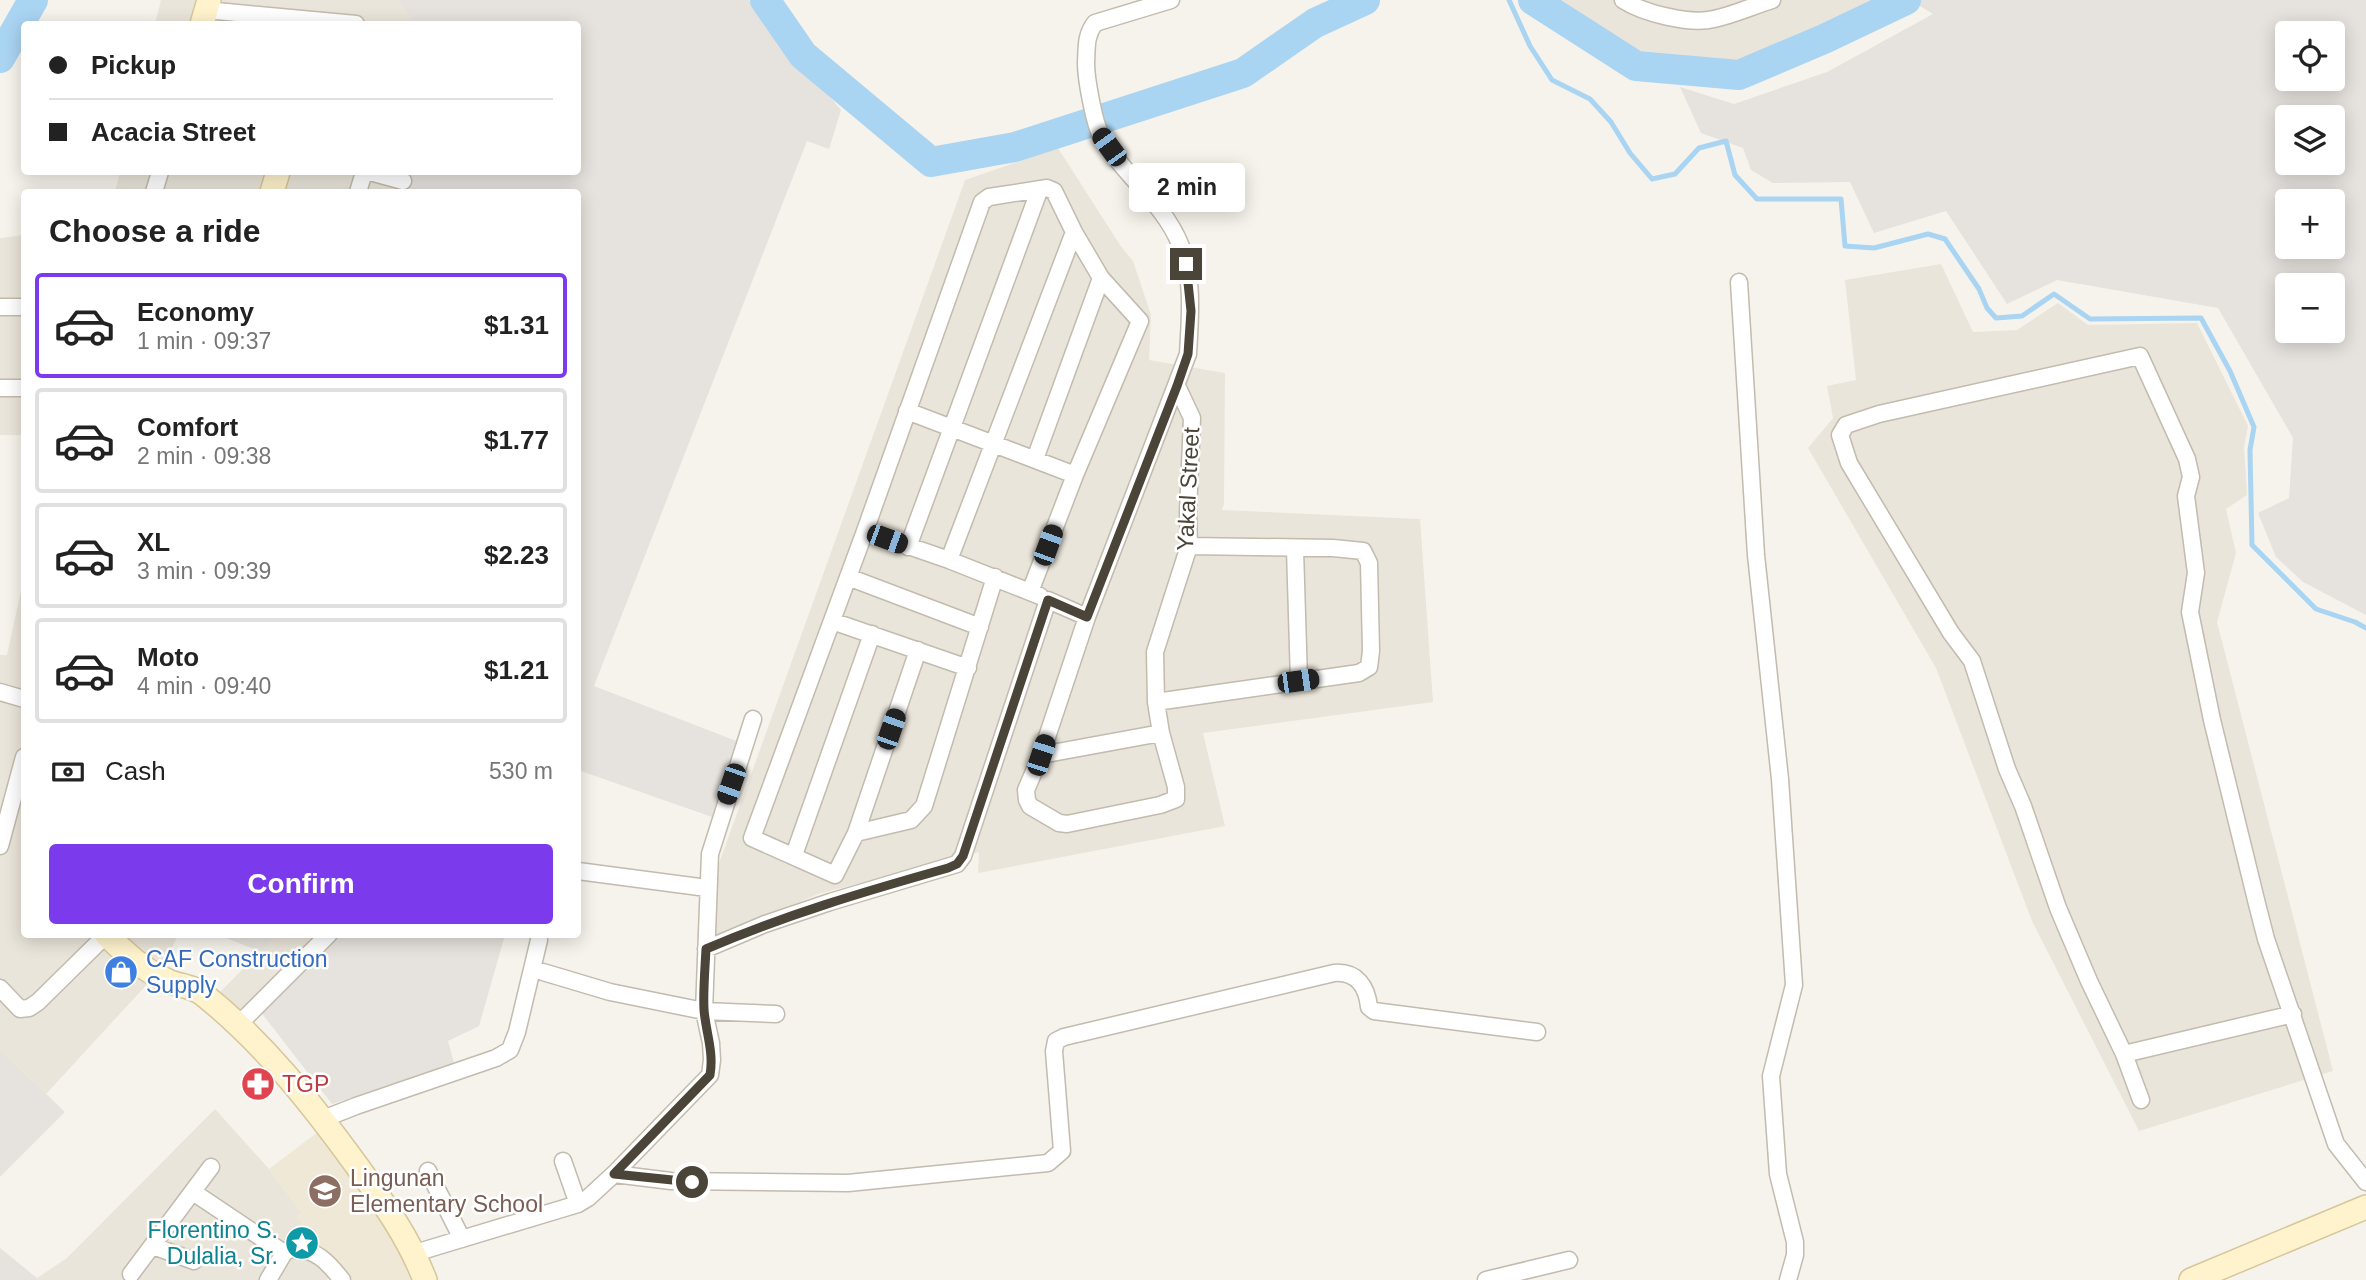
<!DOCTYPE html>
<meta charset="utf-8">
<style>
body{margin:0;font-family:Helvetica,sans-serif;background:#f6f6f6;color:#222;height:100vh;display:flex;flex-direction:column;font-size:26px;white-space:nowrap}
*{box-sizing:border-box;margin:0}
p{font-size:23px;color:#767676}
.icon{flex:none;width:38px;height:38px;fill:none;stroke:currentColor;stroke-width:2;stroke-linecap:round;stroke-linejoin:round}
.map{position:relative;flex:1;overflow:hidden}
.sheet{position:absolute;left:21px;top:189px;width:560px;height:749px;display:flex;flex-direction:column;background:#fff;border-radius:7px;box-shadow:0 4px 18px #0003}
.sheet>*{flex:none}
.guide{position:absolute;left:21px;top:21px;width:560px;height:154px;border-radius:7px;box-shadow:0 4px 18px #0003;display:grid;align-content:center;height:154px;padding:0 28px;background:#fff}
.fabs{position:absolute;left:2275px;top:21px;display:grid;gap:14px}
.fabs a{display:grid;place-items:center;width:70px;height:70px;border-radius:7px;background:#fff;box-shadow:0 4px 18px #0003;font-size:35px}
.end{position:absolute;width:32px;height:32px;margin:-16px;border:9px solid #4b4439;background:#fff;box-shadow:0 0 0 4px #fff}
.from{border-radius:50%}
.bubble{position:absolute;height:49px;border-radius:7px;background:#fff;box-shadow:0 4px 18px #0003;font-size:23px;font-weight:600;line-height:49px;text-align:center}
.car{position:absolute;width:21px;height:42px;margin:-21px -10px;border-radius:9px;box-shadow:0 0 5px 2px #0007;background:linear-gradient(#222 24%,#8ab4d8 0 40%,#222 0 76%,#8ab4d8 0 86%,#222 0)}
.guide b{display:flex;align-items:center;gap:24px;height:66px;font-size:26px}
.guide b+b{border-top:2px solid #e0e0e0}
.guide i{width:18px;height:18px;background:#222}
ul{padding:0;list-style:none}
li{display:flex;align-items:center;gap:21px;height:105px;margin:0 14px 10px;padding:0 14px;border:4px solid #e0e0e0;border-radius:7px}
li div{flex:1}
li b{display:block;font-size:26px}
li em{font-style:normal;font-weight:600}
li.current{border-color:#7c3aed}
li>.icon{width:63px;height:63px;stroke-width:1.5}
h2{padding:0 28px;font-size:32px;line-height:84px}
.pay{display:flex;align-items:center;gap:18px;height:77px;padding:0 28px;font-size:26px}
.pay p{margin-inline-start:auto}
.action{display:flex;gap:14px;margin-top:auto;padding:14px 28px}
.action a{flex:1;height:80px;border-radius:7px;background:#7c3aed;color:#fff;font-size:28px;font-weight:600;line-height:80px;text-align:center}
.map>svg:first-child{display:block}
.residential{fill:#eae5da}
.industrial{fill:#e6e2dd;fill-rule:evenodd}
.education{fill:#efe8d6}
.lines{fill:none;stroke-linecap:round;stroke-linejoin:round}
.stream{stroke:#a9d4f2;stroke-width:5}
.river{stroke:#a9d4f2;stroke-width:30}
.street-casing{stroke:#c2bbae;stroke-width:19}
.secondary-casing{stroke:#d6c79b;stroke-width:26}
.street{stroke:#fff;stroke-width:16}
.secondary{stroke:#fff3cd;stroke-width:23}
.route{stroke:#4b4439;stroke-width:9}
.labels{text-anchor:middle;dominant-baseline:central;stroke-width:5;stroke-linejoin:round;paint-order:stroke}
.street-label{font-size:23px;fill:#4b4439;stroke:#fff}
.shop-label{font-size:23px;fill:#366cbe;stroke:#fff;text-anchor:start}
.health-label{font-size:23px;fill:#be3a42;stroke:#fff;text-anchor:start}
.education-label{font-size:23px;fill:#785e54;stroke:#fff;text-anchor:start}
.culture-label{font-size:23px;fill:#0d838f;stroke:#fff;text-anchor:end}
</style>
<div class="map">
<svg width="2366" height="1280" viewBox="0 0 2366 1280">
<rect width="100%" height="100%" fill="#f6f3ec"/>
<path class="residential" d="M161,0h237l17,24h-260z
M1552,0h327l-143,67 -101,-14z
M1058,148l62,97 13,16 18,54 -2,45 76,13 -1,131 -2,6 198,9 13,183 -230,31 22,93 -247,47 1,-21 -161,42 -108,46 7,-71 248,-689z
M120,172h290l-6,20h-289z
M24,235v200h-24v-197z
M1941,264l32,68 44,-2 41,-27 30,22 109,-2 51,103 -4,21 3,48 -21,14 10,44 -19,69 116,449 -194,60 -107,-210 -96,-253 -128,-220 25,-30 -6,-32 29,-6 -11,-100z
M24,577v357l154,1 -15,32 -117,127 -46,-44v-395h7z
M277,935h56l-82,84 -33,-25z
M215,1109l54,60 33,44 -5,3 8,12 33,37 -11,15h-288l-2,-2 30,-20z"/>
<path class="industrial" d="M398,0h351l92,110 -12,39 -22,-8 -213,545 145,56 -27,75 -134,-47v-578h-174l6,-20h168v-148h-163z
M1910,0h456v615l-63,-33 -27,-25 -18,-44 31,-15 4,-60 -75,-130 -161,-28 -50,24 -61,-93 -72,22 -24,-51 -77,1 -22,-13 -8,-22 -42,-15 -21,-46 54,17 93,-32 106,-58zM2333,33v46h-46v-46zM2333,117v46h-46v-46zM2333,201v46h-46v-46zM2333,285v46h-46v-46z
M225,934h52v1l-16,17 -37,-15z
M333,935h172l-26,91 -31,15 6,22 -122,41 -72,-93z
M0,1050l65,62 -65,65z
M0,1248l37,30 2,2h-39z"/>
<path class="education" d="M322,1129l82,124 10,27h-65l-53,-64 6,-3 -33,-44z"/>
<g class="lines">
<path class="stream" d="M1509,0l21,46 22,34 38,19 21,23 19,31 22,26 23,-5 24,-26 27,-7 9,34 22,24h84l4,47 29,2 54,-14 17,5 34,50 8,19 9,10 26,-2 32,-22 36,25 111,-1 29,53 24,56 -4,23 2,95 64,64 39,13 11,6"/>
<path class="river" d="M765,0l38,55 128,107 84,-15 228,-74 72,-50 50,-23
M1533,0l103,66 103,9 85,-36 82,-39
M0,58l33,-58"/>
<g class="street-casing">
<path id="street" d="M1171,0l-76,23c-10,13 -8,25 -9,40 0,16 8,59 15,73 21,38 62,66 79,108 14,35 10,74 8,110l-101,263 -46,138 -15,35 1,10 3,6 29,17 8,1 93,-19 16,-6v-12l-15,-54 -5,-31 -1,-50 34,-106 -1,-33 4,-95 -15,-32
M1623,0c20,13 67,25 91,19 19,-4 39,-13 58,-19
M206,10l150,14
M370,172l33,9
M154,192l6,-20
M358,192l6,-20
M1739,282l17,273 24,224 14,206 -23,91 7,98 17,68v13l-7,25
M0,307h24
M0,388h24
M907,411l168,64 -45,117
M1035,459l66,-181
M865,531l84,29 91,36
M908,547l131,-356
M1295,549l4,132
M949,560l125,-328
M848,577l132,50
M832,621l136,47
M918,650l-62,183 -21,42 -83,-37 113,-307 117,-329 7,-5 58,-9 7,3 20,41 27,46 39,43 -65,154
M0,692l24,7
M1156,702l203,-29 10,-6 2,-16 -2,-88 -6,-12 -30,-3 -144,-2
M1041,755l120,-22
M856,833l55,-13 13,-14 71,-229
M0,846l24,-89
M794,855l78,-221
M578,871l129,17
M706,949l59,-25 65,-22 127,-38 6,-8 85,-256 39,17
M543,972l67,20 94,19 72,3
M0,988l20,21 9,-1 9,-6 68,-67
M239,1024l90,-90
M2124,1054l169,-40
M2141,1100l-17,-46 -35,-73 -31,-73 -35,-102 -16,-37 -35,-108 -21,-28 -102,-170 -9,-28 6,-10 33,-11 261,-58 47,103 4,18 -5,19 10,77 -6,39 22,108 45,184 9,35 70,205 30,38
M323,1119l33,-13 140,-48 14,-8 7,-18 22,-92
M563,1161l15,43
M428,1171l34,68
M614,1174l57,7 177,2 200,-20 14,-12 -8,-100 2,-10 8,-4 270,-64c23,-2 33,14 35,34l5,4 163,21
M193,1192l91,61
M153,1246l41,15
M415,1253l163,-49 10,-6 26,-24 96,-99 2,-15 -1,-17 -7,-32 6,-157 43,-135
M131,1274l80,-107
M268,1280l16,-27 8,-5c24,1 36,14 50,32
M1486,1280l83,-20"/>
</g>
<g class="secondary-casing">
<path id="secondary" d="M202,24l7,-24
M272,192l6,-20
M106,934c21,21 37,36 64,48 11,4 25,5 34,13 60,48 108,109 153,171 26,36 52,72 68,114
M2191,1280l175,-73"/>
</g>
<use href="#street" class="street"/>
<use href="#secondary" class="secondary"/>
</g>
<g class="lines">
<path class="route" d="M692,1182l-78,-8 96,-99c4,-23 -4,-42 -6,-65 -1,-20 1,-41 2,-61 79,-34 160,-58 242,-81l9,-4 6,-8 85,-256 39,17 90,-231 11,-32 3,-43 -5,-47"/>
</g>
<defs>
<g id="shop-disc" transform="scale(1.75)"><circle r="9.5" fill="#3f7fe0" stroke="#fff"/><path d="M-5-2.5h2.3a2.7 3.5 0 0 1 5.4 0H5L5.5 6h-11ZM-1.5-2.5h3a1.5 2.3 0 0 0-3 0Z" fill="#fff"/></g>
<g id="pharmacy-disc" transform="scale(1.75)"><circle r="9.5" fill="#e0444e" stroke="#fff"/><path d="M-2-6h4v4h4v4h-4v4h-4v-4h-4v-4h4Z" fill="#fff"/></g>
<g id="school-disc" transform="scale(1.75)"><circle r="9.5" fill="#8d6e63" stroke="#fff"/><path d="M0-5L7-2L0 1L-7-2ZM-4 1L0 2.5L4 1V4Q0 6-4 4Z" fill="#fff"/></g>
<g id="sight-disc" transform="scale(1.75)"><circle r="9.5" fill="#0f9aa8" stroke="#fff"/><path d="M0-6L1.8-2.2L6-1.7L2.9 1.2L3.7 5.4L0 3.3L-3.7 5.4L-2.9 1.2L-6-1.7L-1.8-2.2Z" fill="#fff"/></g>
</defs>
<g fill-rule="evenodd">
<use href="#shop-disc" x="121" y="972"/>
<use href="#pharmacy-disc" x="258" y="1084"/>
<use href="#school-disc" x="325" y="1191"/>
<use href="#sight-disc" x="302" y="1243"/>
</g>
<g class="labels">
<g class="street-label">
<text transform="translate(1188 489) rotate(-87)">Yakal Street</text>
</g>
<g class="shop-label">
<text x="146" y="959">CAF Construction<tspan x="146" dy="26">Supply</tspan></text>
</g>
<g class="health-label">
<text x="282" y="1084">TGP</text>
</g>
<g class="education-label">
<text x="350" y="1178">Lingunan<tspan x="350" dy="26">Elementary School</tspan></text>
</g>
<g class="culture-label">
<text x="278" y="1230">Florentino S.<tspan x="278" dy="26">Dulalia, Sr.</tspan></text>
</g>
</g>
</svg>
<div class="fabs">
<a><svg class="icon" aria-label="locate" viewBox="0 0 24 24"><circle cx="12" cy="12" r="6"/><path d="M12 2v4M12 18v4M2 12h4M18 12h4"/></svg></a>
<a><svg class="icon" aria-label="layers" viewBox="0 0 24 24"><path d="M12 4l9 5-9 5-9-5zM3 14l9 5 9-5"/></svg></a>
<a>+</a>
<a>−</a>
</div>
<i class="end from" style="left:692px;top:1182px"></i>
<i class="end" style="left:1186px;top:264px"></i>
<div class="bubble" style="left:1129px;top:163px;width:116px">2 min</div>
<i class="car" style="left:1109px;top:147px;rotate:324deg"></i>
<i class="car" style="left:887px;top:539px;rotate:110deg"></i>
<i class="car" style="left:1048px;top:545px;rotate:20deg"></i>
<i class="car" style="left:1298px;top:681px;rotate:82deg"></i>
<i class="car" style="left:891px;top:729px;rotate:19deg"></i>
<i class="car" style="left:1041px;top:755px;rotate:18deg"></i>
<i class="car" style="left:731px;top:784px;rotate:199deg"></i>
<div class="guide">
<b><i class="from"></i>Pickup</b>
<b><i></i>Acacia Street</b>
</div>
<section class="sheet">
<h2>Choose a ride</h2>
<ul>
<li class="current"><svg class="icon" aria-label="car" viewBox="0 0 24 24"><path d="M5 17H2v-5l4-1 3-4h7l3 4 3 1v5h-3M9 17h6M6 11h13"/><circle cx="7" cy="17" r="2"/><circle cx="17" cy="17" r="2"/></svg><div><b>Economy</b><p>1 min · 09:37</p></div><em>$1.31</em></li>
<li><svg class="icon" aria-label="car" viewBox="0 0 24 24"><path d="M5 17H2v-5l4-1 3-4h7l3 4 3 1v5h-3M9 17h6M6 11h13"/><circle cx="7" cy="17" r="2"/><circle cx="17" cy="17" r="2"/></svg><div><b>Comfort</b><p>2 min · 09:38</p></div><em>$1.77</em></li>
<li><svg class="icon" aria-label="car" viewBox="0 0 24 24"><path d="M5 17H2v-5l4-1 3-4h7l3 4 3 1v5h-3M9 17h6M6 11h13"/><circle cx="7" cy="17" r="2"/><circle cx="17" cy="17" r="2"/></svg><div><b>XL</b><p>3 min · 09:39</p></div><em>$2.23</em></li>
<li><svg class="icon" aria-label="car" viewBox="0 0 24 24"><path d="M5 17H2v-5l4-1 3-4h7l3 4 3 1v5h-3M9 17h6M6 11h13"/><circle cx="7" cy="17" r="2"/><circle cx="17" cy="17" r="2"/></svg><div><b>Moto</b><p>4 min · 09:40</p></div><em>$1.21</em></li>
</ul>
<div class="pay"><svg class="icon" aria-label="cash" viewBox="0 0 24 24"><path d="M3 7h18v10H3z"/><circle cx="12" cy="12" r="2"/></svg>Cash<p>530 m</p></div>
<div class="action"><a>Confirm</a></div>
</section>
</div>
